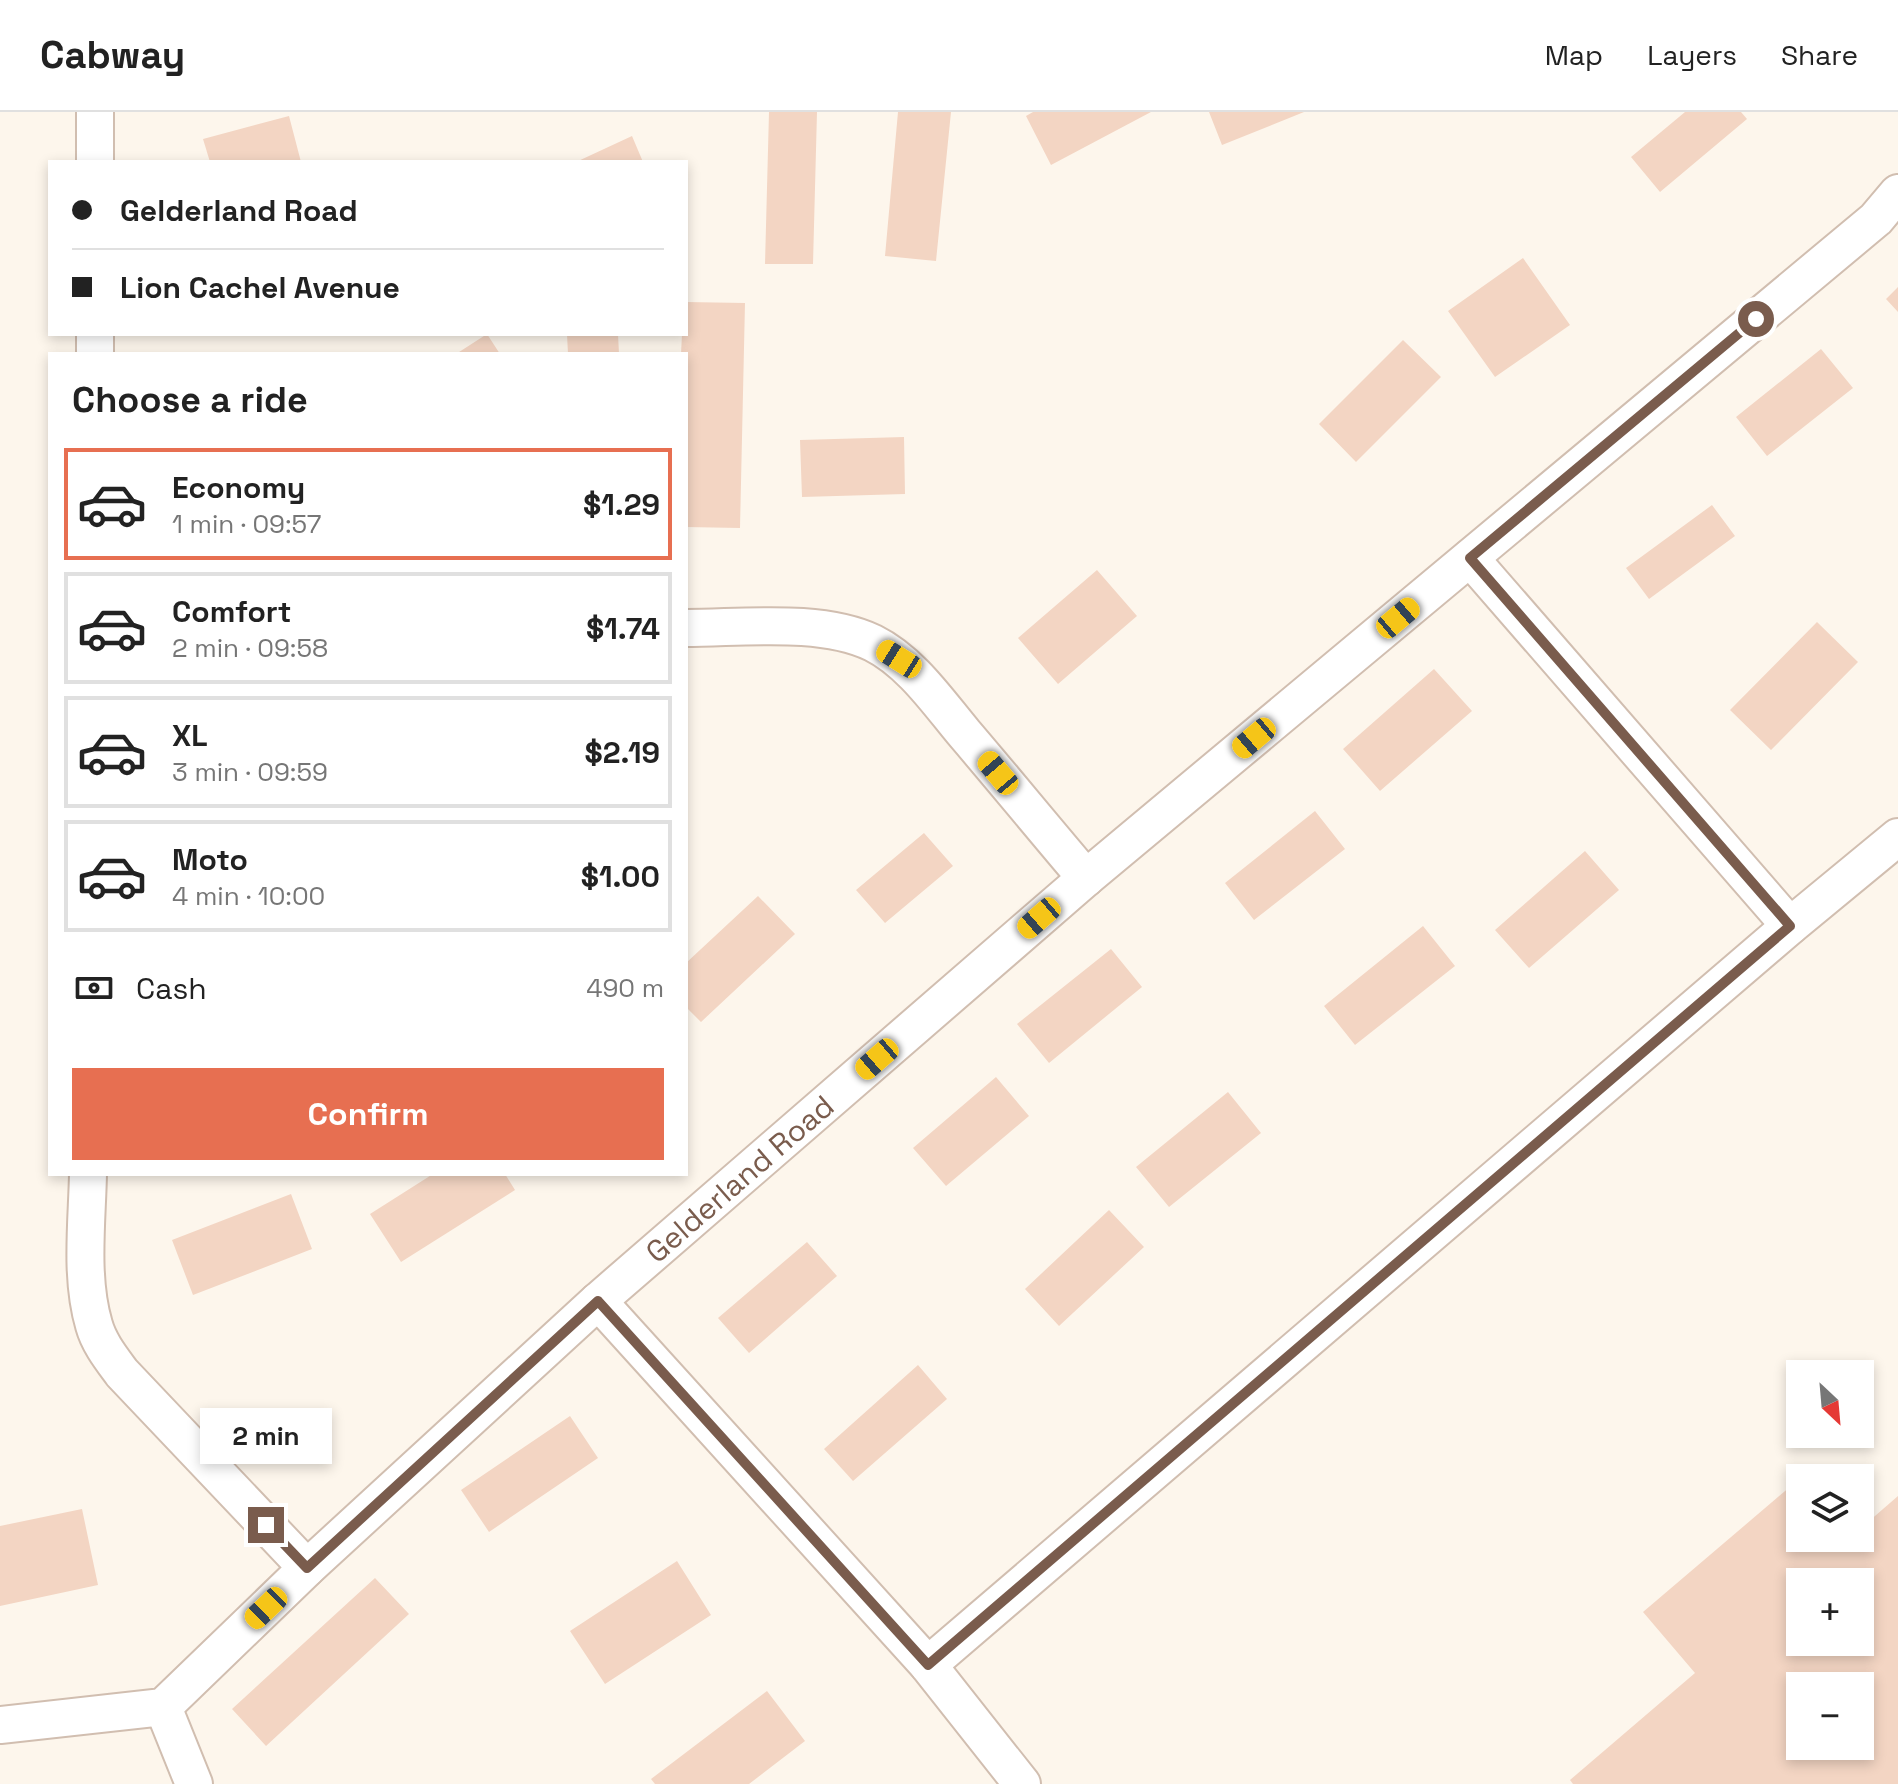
<!DOCTYPE html>
<meta charset="utf-8">
<style>
body{margin:0;font-family:"Space Grotesk",sans-serif;background:#f6f6f6;color:#222;height:100vh;display:flex;flex-direction:column;font-size:30px;white-space:nowrap}
*{box-sizing:border-box;margin:0}
p{font-size:26px;color:#767676}
.icon{flex:none;width:44px;height:44px;fill:none;stroke:currentColor;stroke-width:2;stroke-linecap:round;stroke-linejoin:round}
.map{position:relative;flex:1;overflow:hidden}
.details{position:absolute;left:48px;top:240px;width:640px;height:824px;display:flex;flex-direction:column;background:#fff;border-radius:0px;box-shadow:0 4px 12px #0003}
.details>*{flex:none}
.banner{position:absolute;left:48px;top:48px;width:640px;height:176px;border-radius:0px;box-shadow:0 4px 12px #0003;display:grid;align-content:center;height:176px;padding:0 24px;background:#fff}
.needle{width:52px;rotate:154deg}
.tools{position:absolute;left:1786px;top:1248px;display:grid;gap:16px}
.tools a{display:grid;place-items:center;width:88px;height:88px;border-radius:0px;background:#fff;box-shadow:0 4px 12px #0003;font-size:40px}
.end{position:absolute;width:36px;height:36px;margin:-18px;border:10px solid #7a5c4d;background:#fff;box-shadow:0 0 0 4px #fff}
.from{border-radius:50%}
.bubble{position:absolute;height:56px;border-radius:0px;background:#fff;box-shadow:0 4px 12px #0003;font-size:26px;font-weight:800;line-height:56px;text-align:center}
.car{position:absolute;width:24px;height:48px;margin:-24px -12px;border-radius:10px;box-shadow:0 0 6px 2px #0007;background:linear-gradient(#f5c518 24%,#345 0 40%,#f5c518 0 76%,#345 0 86%,#f5c518 0)}
.banner b{display:flex;align-items:center;gap:28px;height:76px;font-size:30px}
.banner b+b{border-top:2px solid #e0e0e0}
.banner i{width:20px;height:20px;background:#222}
ul{padding:0;list-style:none}
li{display:flex;align-items:center;gap:24px;height:112px;margin:0 16px 12px;padding:0 8px;border:4px solid #e0e0e0;border-radius:0px}
li div{flex:1}
li b{display:block;font-size:30px}
li em{font-style:normal;font-weight:800}
li.selected{border-color:#e76f51}
li>.icon{width:72px;height:72px;stroke-width:1.5}
h2{padding:0 24px;font-size:36px;line-height:96px}
.pay{display:flex;align-items:center;gap:20px;height:88px;padding:0 24px;font-size:30px}
.pay p{margin-inline-start:auto}
.action{display:flex;gap:16px;margin-top:auto;padding:16px 24px}
.action a{flex:1;height:92px;border-radius:0px;background:#e76f51;color:#fff;font-size:32px;font-weight:800;line-height:92px;text-align:center}
header{display:flex;align-items:center;gap:48px;box-sizing:border-box;height:112px;padding:0 40px;background:#fff;border-bottom:2px solid #e0e0e0}
header strong{font-size:38px}
nav{display:flex;gap:44px;margin-inline-start:auto;font-size:28px}
.map>svg:first-child{display:block}
.building{fill:#f3d5c3;fill-rule:evenodd}
.lines{fill:none;stroke-linecap:round;stroke-linejoin:round}
.street-casing{stroke:#d1beb0;stroke-width:40}
.street{stroke:#fff;stroke-width:36}
.route{stroke:#7a5c4d;stroke-width:10}
.labels{text-anchor:middle;dominant-baseline:central;stroke-width:7;stroke-linejoin:round;paint-order:stroke}
.street-label{font-size:30px;fill:#7a5c4d;stroke:#fffaf3}
</style>
<header>
<strong>Cabway</strong>
<nav><a>Map</a><a>Layers</a><a>Share</a></nav>
</header>
<div class="map">
<svg width="1898" height="1672" viewBox="0 0 1898 1672">
<rect width="100%" height="100%" fill="#fdf6ec"/>
<path class="building" d="M769,0h48l-4,152h-48z
M898,0h53l-15,149 -51,-5z
M1033,0h118l-100,53 -25,-49z
M1209,0h95l-82,33z
M1685,0h56l6,7 -87,73 -29,-35z
M289,4l12,46h-91l-7,-23z
M632,24l11,26h-67z
M1523,146l47,67 -75,52 -47,-66z
M1898,175v25l-12,-13z
M686,190l59,1 -5,225 -54,-1v-173h-5l1,-20h4z
M487,222l13,20h-44z
M567,222h51l1,20h-51z
M1403,228l38,37 -85,85 -37,-38z
M1821,237l32,39 -86,68 -31,-39z
M904,325l1,57 -103,3 -2,-57z
M1712,393l23,31 -86,63 -23,-31z
M1097,458l40,46 -79,68 -40,-46z
M1817,510l41,40 -87,88 -41,-40z
M1434,557l38,42 -92,80 -37,-42z
M1315,699l30,38 -91,71 -29,-37z
M924,721l29,33 -68,57 -29,-33z
M1585,739l34,39 -90,78 -34,-38z
M758,784l37,38 -94,88 -15,-15v-44z
M1423,814l32,40 -100,79 -31,-39z
M1111,837l31,38 -93,76 -32,-39z
M996,965l33,39 -83,70 -33,-38z
M1228,980l33,41 -92,74 -33,-40z
M433,1062h72l10,16 -114,72 -31,-48z
M291,1082l21,55 -119,46 -21,-55z
M1109,1098l35,37 -85,79 -34,-37z
M807,1130l30,34 -88,77 -31,-35z
M918,1253l29,34 -94,82 -29,-32z
M570,1304l28,42 -109,74 -28,-42z
M1798,1368l2,3v55h60v-9l38,-33v288h-325l-3,-4 125,-107 -52,-61zM1800,1470h60v60h-60zM1800,1574h60v60h-60z
M82,1397l16,76 -98,21v-80z
M677,1449l34,54 -106,69 -35,-53z
M375,1466l34,36 -143,132 -34,-37z
M767,1579l38,50 -56,43h-94l-4,-5z"/>
<g class="lines">
<g class="street-casing">
<g id="street">
<path d="M95,50v-50"/>
<path d="M95,242v-20"/>
<path d="M1470,446l320,368"/>
<path d="M686,516c57,0 135,-10 187,15 38,19 65,59 91,90 41,48 81,97 122,145"/>
<path d="M88,1062c-1,48 -8,104 6,151 5,18 17,33 28,48l185,195"/>
<path d="M598,1189l330,364 94,119"/>
<path d="M928,1553l862,-739 108,-89"/>
<path d="M163,1595l31,77"/>
<path id="s1" d="M0,1613l163,-18 144,-139 291,-267 488,-423 790,-659 22,-26"/>
</g>
</g>
<use href="#street" class="street"/>
</g>
<g class="lines">
<path class="route" d="M266,1413l41,43 291,-267 330,364 862,-739 -320,-368 286,-239"/>
</g>
<g class="labels">
<g class="street-label">
<text stroke="none"><textPath href="#s1" startOffset="946">Gelderland Road</textPath></text>
</g>
</g>
</svg>
<div class="tools">
<a><svg class="needle" viewBox="-14 -14 28 28"><path d="M0-13l5 13h-10z" fill="#e53935"/><path d="M0 13l5-13h-10z" fill="#767676"/></svg></a>
<a><svg class="icon" aria-label="layers" viewBox="0 0 24 24"><path d="M12 4l9 5-9 5-9-5zM3 14l9 5 9-5"/></svg></a>
<a>+</a>
<a>−</a>
</div>
<i class="end from" style="left:1756px;top:207px"></i>
<i class="end" style="left:266px;top:1413px"></i>
<div class="bubble" style="left:200px;top:1296px;width:132px">2 min</div>
<i class="car" style="left:1398px;top:506px;rotate:50deg"></i>
<i class="car" style="left:899px;top:547px;rotate:302deg"></i>
<i class="car" style="left:1254px;top:626px;rotate:230deg"></i>
<i class="car" style="left:998px;top:661px;rotate:320deg"></i>
<i class="car" style="left:1039px;top:806px;rotate:229deg"></i>
<i class="car" style="left:877px;top:947px;rotate:229deg"></i>
<i class="car" style="left:266px;top:1496px;rotate:226deg"></i>
<div class="banner">
<b><i class="from"></i>Gelderland Road</b>
<b><i></i>Lion Cachel Avenue</b>
</div>
<section class="details">
<h2>Choose a ride</h2>
<ul>
<li class="selected"><svg class="icon" aria-label="car" viewBox="0 0 24 24"><path d="M5 17H2v-5l4-1 3-4h7l3 4 3 1v5h-3M9 17h6M6 11h13"/><circle cx="7" cy="17" r="2"/><circle cx="17" cy="17" r="2"/></svg><div><b>Economy</b><p>1 min · 09:57</p></div><em>$1.29</em></li>
<li><svg class="icon" aria-label="car" viewBox="0 0 24 24"><path d="M5 17H2v-5l4-1 3-4h7l3 4 3 1v5h-3M9 17h6M6 11h13"/><circle cx="7" cy="17" r="2"/><circle cx="17" cy="17" r="2"/></svg><div><b>Comfort</b><p>2 min · 09:58</p></div><em>$1.74</em></li>
<li><svg class="icon" aria-label="car" viewBox="0 0 24 24"><path d="M5 17H2v-5l4-1 3-4h7l3 4 3 1v5h-3M9 17h6M6 11h13"/><circle cx="7" cy="17" r="2"/><circle cx="17" cy="17" r="2"/></svg><div><b>XL</b><p>3 min · 09:59</p></div><em>$2.19</em></li>
<li><svg class="icon" aria-label="car" viewBox="0 0 24 24"><path d="M5 17H2v-5l4-1 3-4h7l3 4 3 1v5h-3M9 17h6M6 11h13"/><circle cx="7" cy="17" r="2"/><circle cx="17" cy="17" r="2"/></svg><div><b>Moto</b><p>4 min · 10:00</p></div><em>$1.00</em></li>
</ul>
<div class="pay"><svg class="icon" aria-label="cash" viewBox="0 0 24 24"><path d="M3 7h18v10H3z"/><circle cx="12" cy="12" r="2"/></svg>Cash<p>490 m</p></div>
<div class="action"><a>Confirm</a></div>
</section>
</div>
